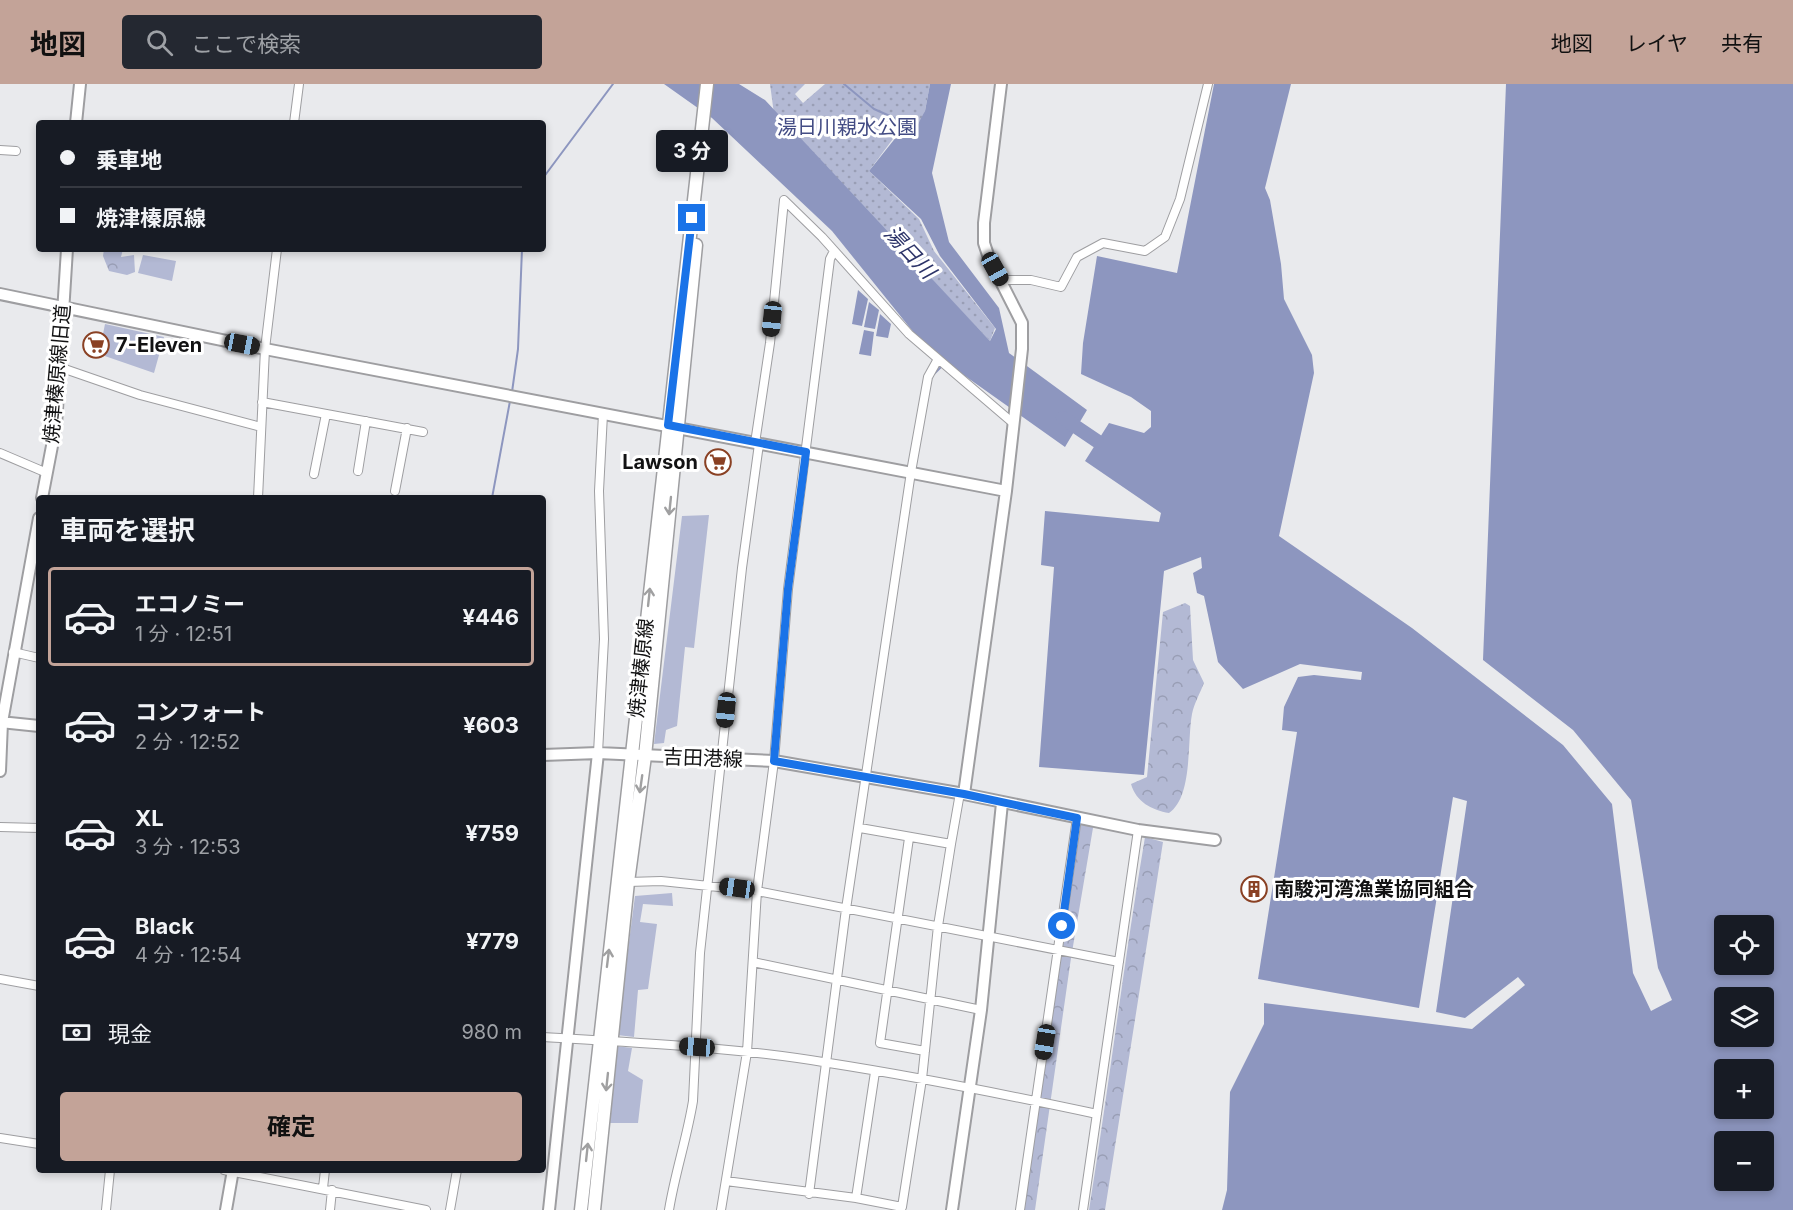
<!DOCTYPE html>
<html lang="ja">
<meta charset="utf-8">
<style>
body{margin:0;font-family:Inter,"Noto Sans JP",sans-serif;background:#242831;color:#f1f3f6;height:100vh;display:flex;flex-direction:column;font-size:22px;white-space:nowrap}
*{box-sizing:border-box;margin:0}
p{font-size:20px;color:#9ea1a6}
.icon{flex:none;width:33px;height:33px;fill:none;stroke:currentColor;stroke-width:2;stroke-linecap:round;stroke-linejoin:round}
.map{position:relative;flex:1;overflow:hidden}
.details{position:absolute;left:36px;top:411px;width:510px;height:678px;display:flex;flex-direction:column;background:#171b24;border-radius:6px;box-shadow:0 3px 9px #0003}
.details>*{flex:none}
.guide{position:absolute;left:36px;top:36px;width:510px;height:132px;border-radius:6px;box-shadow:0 3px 9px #0003;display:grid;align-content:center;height:132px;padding:0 24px;background:#171b24}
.buttons{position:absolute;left:1714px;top:831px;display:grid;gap:12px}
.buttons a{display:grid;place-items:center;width:60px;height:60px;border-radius:6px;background:#171b24;box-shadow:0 3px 9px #0003;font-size:30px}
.end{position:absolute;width:27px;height:27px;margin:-14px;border:8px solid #1a73e8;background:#fff;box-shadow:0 0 0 3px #fff}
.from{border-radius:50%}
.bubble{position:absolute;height:42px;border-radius:6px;background:#171b24;box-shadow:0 3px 9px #0003;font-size:20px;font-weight:700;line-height:42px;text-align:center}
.car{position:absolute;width:18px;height:36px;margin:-18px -9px;border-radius:8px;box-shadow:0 0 4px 2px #0007;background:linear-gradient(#222 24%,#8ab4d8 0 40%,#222 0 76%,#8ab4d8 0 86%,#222 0)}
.guide b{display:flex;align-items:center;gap:21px;height:57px;font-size:22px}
.guide b+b{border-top:2px solid #363941}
.guide i{width:15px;height:15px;background:#f1f3f6}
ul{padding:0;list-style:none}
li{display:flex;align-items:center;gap:18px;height:99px;margin:0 12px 9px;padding:0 12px;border:3px solid transparent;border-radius:6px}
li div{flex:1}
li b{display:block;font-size:22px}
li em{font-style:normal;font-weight:700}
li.active{border-color:#c3a398}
li>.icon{width:54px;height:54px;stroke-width:1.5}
h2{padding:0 24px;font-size:27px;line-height:72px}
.pay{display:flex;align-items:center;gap:15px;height:66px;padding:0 24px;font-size:22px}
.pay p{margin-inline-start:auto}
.button{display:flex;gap:12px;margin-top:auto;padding:12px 24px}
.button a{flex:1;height:69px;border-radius:6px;background:#c3a398;color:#111;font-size:24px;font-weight:700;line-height:69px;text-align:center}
header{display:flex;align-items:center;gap:36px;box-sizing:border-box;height:84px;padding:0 30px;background:#c3a398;color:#111}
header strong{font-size:28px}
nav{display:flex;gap:33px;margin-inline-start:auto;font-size:21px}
.search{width:420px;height:54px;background:#242831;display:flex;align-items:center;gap:15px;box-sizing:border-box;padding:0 21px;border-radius:6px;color:#9ea1a6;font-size:22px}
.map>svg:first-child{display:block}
.grass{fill:#b3b9d4}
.forest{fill:url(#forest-crowns)}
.park{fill:url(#park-dots)}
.water{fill:#8d96bf;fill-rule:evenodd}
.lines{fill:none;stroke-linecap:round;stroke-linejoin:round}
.stream{stroke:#8d96bf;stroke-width:2}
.river{stroke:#8d96bf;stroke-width:14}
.street-casing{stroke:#9e9ea1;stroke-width:10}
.secondary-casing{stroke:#9e9ea1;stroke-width:14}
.primary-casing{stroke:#9e9ea1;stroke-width:15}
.street{stroke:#fff;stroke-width:8}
.secondary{stroke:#fff;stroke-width:10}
.primary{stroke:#fff;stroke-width:12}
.oneway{stroke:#a0a0a1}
.route{stroke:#1a73e8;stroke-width:8}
.labels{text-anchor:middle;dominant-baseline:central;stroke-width:6;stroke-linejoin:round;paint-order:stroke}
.park-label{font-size:20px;fill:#434c84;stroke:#fff}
.poi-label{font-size:20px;font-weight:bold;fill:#121213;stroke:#fff;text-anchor:start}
.street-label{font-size:20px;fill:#121213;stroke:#fff}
.water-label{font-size:21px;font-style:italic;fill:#2c3368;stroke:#fff}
</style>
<header>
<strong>地図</strong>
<div class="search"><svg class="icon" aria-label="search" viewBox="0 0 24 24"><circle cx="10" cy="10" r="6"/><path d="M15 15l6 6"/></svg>ここで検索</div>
<nav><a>地図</a><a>レイヤ</a><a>共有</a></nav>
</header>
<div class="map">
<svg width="1793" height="1126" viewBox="0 0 1793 1126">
<defs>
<pattern id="forest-crowns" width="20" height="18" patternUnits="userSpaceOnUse" patternTransform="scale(1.5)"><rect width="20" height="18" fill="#b3b9d4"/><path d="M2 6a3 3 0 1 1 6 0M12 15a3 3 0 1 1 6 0" fill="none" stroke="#999eb5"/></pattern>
<pattern id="park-dots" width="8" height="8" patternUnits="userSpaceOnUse" patternTransform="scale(1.5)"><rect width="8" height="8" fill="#b3b9d4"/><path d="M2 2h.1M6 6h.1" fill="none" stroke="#999eb5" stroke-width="1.8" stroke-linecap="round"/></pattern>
</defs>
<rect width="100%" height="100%" fill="#e9eaed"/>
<path class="grass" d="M143,171l33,6 -4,20 -34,-8z
M105,240l59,13 -10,36 -55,-19z
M709,431l-15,133 -9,-1 -8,79 -11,4 -2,13 -10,1 28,-228z
M672,809l1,13 -30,-2 -3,18 17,2 -9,65 -10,1 -4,47 -17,-2 18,-139z
M616,962l16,2 -4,23 15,9 -5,43h-31z"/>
<path class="forest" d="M104,165h19l-2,8 13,-2 1,17 -8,3 -18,-4 -6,-15z
M1185,519l5,3 3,54 11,23c-4,10 -10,21 -12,31 -5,27 1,83 -23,99 -17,-3 -33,-11 -38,-29l16,-7 16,-165z
M1077,734l17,4 -23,136 -36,252h-15z
M1145,753l18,5 -58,368h-16c20,-124 35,-249 56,-373z"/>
<path class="park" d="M770,0h35l-10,10 8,9 22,-19h105l-6,32 -6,8 -11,-4 -38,51 50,48 15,32 61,77 -5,13 -216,-227z"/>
<path class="water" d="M664,0h75l26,16 225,241 6,-12 -56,-73 -19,-37 -52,-48 40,-50 9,3 7,-13 5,-27h21l-19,89 17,69 50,66 10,45 78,57 -22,37 -138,-98 -95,-118 -120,-113z
M1214,0h77l-26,104 5,12 11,64 3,35 28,56 2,18 -35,163 133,92 151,117 49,59 21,169 18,38 21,-11 -14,-32 -27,-168 -58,-70 -90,-70 23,-576h287v1126h-571l5,-20 3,-98 34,-68v-21l208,26 53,-44 -7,-8 -53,41 -29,-6 31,-211 -14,-4 -34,211 -161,-29 39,-247 -15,-2 2,-23 14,-30 16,-2 47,5 1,-8 -62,-8 -57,25 -25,-27 -14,-66 -7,-3 -4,-20 9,-5 -1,-11 -37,14 -20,204 -105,-8 15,-200 -13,-2 4,-54 114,11 2,-9 -76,-52 24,-38 35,10 7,-6v-16l-20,-14 -50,-23 2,-31 14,-87 80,17zM1725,842h39v38h-39zM1725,914h39v38h-39zM1725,986h39v38h-39zM1725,1058h39v38h-39z
M858,206l10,9 -6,27 -10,-2z
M869,218l10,8 -4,19 -11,-2z
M880,230l11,10 -3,14 -12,-2z
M864,246l10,2 -3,24 -12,-2z"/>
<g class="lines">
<path class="stream" d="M844,0l30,25 34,15
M543,94l70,-94
M934,290l7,-7
M512,308l6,-43 4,-100
M492,414l18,-97"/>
<path class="river" d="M1063,334l34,23"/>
<g class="street-casing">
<path id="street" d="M294,39l5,-39
M0,66l16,1
M1001,196h30l30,7 16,-30 26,-14 42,8 20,-14 15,-38 28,-115
M59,283l81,28 121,32
M262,318l161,30
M755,359l15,-100 14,-143 38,37 87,97 104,89
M0,369l47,20
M358,387l8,-50
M314,390l12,-60
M395,407l12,-63
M258,414l7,-149 12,-100
M13,568l26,6
M598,669l6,-114 -5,-148 4,-77
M0,743l39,1
M909,754l-29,205 45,8
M951,760l9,-51
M628,798l33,-1 96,10 362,71
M753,878l228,48
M0,895l39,7
M543,953c95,6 191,10 286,26 90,14 179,32 268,51
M0,1054l39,6
M224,1086l202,40
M726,1097l130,17 46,9 20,-128 16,-153 13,-82 -91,-16
M323,1104l2,-18
M809,1110l37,-285 65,-437 17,-95 10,-18
M856,1114l19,-126
M106,1126l4,-40
M330,1126l2,-20
M450,1126l7,-40
M669,1126c6,-37 18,-72 24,-109l7,-148 42,-385 17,-124
M721,1126l26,-158 10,-161 17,-130 14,-172 42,-330 4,-8
M1020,1126l57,-392
M1083,1126l55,-380"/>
</g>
<g class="secondary-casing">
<path id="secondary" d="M76,39l4,-39
M0,210l265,55 741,142
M42,414l14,-73 11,-176
M0,638l39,4
M543,671l55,-2 176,8 190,33 174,36 77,10
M0,687l2,-49 37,-204
M964,710l42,-303 16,-142v-26l-33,-65 -5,-15v-20l17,-139
M226,1126l7,-40
M549,1126l49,-457
M952,1126l29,-200 21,-207"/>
</g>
<g class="primary-casing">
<path id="primary" d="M581,1126l126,-1126
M594,1126l34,-328 17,-126 51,-511"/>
</g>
<use href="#street" class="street"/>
<use href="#secondary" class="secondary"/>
<use href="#primary" class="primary"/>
</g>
<defs><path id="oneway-shaft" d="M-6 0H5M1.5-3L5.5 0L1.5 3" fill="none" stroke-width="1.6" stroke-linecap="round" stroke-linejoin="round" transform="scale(1.5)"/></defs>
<g class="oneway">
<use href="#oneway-shaft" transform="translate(670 422) rotate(96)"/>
<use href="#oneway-shaft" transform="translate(649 513) rotate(-84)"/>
<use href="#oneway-shaft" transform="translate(641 700) rotate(98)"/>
<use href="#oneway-shaft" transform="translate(608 874) rotate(-83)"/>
<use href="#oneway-shaft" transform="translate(607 998) rotate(96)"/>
<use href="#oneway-shaft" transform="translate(587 1068) rotate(-84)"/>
</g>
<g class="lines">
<path class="route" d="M692,134l-24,207 138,27 -18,137 -14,172 190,33 113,24 -15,108"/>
</g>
<defs>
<g id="supermarket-ring" transform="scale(1.35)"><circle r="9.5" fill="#fff" stroke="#8a4124" stroke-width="1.5"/><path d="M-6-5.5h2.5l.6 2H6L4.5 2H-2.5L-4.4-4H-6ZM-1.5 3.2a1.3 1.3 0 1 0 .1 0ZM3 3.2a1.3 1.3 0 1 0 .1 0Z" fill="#8a4124"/></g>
<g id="building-ring" transform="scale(1.35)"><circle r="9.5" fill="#fff" stroke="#8a4124" stroke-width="1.5"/><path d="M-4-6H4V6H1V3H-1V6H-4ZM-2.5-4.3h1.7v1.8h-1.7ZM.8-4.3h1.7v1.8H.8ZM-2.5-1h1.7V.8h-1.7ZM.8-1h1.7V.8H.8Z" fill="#8a4124"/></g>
</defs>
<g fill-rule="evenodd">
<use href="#supermarket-ring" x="96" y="261"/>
<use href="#supermarket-ring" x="718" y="378"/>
<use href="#building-ring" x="1254" y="805"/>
</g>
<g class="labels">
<g class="park-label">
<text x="847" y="43">湯日川親水公園</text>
</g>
<g class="poi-label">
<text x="116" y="261">7-Eleven</text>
<text x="698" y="378" text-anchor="end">Lawson</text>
<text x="1274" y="805">南駿河湾漁業協同組合</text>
</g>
<g class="street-label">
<text transform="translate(57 290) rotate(-85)">焼津榛原線旧道</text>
<text transform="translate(641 584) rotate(-84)">焼津榛原線</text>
<text transform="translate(703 674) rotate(2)">吉田港線</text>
</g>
<g class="water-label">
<text transform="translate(910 168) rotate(47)">湯日川</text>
</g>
</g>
</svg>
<div class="buttons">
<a><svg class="icon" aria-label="locate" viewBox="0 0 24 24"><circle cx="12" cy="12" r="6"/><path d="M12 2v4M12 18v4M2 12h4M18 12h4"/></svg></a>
<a><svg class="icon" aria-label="layers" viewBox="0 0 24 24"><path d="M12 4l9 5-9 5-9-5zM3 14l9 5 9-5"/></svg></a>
<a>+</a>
<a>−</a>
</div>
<i class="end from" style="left:1062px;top:842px"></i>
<i class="end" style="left:692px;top:134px"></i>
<div class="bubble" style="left:656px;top:46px;width:72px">3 分</div>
<i class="car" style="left:995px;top:185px;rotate:151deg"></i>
<i class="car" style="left:772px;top:235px;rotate:186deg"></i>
<i class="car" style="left:242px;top:260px;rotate:101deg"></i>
<i class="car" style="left:726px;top:626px;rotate:186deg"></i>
<i class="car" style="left:737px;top:804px;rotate:278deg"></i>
<i class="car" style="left:1045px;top:958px;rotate:189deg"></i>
<i class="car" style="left:697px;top:963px;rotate:274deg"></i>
<div class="guide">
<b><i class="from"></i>乗車地</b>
<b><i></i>焼津榛原線</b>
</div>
<section class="details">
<h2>車両を選択</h2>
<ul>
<li class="active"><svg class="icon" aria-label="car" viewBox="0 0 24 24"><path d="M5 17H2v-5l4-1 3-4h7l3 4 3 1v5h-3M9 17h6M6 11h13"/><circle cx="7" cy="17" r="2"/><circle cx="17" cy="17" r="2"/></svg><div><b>エコノミー</b><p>1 分 · 12:51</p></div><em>¥446</em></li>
<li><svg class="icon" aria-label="car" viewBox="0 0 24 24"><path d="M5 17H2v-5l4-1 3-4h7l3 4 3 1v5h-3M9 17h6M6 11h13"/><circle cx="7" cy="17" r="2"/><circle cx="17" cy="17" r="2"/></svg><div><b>コンフォート</b><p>2 分 · 12:52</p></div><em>¥603</em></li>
<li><svg class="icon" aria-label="car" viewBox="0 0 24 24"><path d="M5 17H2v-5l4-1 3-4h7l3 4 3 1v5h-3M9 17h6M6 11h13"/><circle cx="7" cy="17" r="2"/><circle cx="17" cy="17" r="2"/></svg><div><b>XL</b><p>3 分 · 12:53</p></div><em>¥759</em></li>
<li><svg class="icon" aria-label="car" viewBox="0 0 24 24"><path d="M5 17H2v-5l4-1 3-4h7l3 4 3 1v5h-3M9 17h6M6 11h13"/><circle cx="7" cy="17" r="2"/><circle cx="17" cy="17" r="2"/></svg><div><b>Black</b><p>4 分 · 12:54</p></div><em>¥779</em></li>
</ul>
<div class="pay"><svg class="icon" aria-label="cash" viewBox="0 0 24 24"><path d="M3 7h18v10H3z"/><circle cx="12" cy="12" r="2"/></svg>現金<p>980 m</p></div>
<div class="button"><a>確定</a></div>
</section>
</div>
